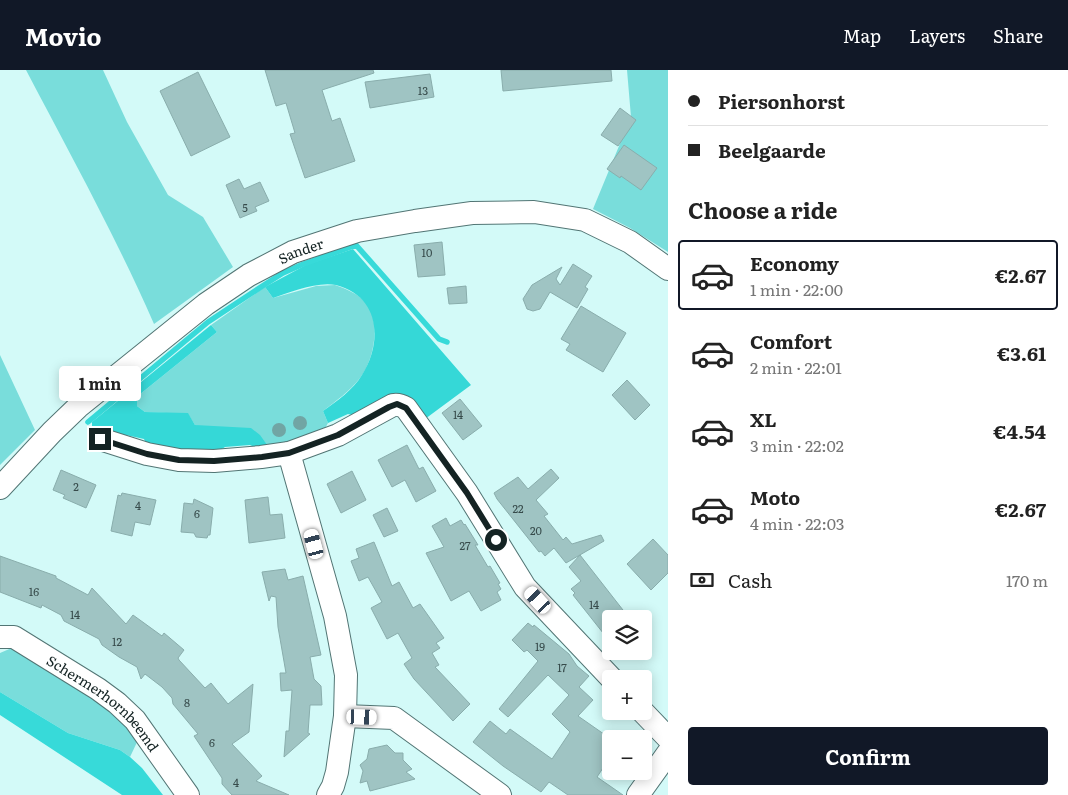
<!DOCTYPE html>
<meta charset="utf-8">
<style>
body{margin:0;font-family:Literata,serif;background:#f2f2f2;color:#222;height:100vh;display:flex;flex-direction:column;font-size:19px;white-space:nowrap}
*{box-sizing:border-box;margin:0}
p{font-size:16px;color:#767676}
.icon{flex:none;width:28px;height:28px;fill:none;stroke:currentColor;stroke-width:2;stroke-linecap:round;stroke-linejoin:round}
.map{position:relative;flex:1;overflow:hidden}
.panel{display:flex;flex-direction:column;background:#fff;width:400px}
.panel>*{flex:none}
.guide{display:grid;align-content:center;height:110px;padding:0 20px;background:#fff}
.fabs{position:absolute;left:602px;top:540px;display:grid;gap:10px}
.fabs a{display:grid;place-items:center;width:50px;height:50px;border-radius:5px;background:#fff;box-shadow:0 2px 12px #0003;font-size:25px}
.end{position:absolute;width:22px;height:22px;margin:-11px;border:6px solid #142323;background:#fff;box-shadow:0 0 0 2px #fff}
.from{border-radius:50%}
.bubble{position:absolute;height:35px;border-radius:5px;background:#fff;box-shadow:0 2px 12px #0003;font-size:16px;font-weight:700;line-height:35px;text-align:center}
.car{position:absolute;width:15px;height:30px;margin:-15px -8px;border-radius:6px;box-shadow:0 0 4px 1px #0007;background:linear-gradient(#fff 24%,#345 0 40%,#fff 0 76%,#345 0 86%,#fff 0)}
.guide b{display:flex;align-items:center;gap:18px;height:48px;font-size:19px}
.guide b+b{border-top:1px solid #e0e0e0}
.guide i{width:12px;height:12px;background:#222}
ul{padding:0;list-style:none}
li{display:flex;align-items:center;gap:15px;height:70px;margin:0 10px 8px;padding:0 10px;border:2px solid transparent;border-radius:5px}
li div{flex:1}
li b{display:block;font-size:19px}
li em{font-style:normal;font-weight:700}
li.active{border-color:#111827}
li>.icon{width:45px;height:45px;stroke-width:1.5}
h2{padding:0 20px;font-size:22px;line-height:60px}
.pay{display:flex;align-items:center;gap:12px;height:55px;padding:0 20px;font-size:19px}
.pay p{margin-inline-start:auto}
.cta{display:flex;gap:10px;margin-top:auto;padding:10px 20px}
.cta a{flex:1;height:58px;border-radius:5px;background:#111827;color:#fff;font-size:20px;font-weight:700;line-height:58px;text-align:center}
header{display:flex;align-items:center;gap:30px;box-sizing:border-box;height:70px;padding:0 25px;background:#111827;color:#fff}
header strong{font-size:24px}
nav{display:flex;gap:28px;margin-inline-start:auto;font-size:18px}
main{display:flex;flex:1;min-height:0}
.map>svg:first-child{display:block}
.green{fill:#79dddb}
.forest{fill:#35d8d7}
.water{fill:#37dad9}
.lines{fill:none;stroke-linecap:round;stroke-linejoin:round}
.stream{stroke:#37dad9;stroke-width:5.5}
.building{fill:#9fc4c3;stroke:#89adac}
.minor-casing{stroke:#527574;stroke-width:24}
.minor{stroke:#fff;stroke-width:22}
.tree{fill:#71a5a4}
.route{stroke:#142323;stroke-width:6}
.labels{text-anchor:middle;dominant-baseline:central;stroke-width:4.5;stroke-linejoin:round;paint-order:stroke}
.number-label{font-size:11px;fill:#374b4b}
.street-label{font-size:14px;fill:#142323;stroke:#d3faf8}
</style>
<header>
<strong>Movio</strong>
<nav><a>Map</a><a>Layers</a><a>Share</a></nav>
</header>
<main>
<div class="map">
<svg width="668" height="725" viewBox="0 0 668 725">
<rect width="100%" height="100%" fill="#d3faf8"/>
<path class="green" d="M26,0h77l24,52 41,73 35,22 30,50 -79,57c-38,-87 -84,-170 -128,-254z
M627,0h41v182l-38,-24 -37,-19 38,-92z
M335,215c11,4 22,8 30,17 17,18 9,58 -5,76 -10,13 -24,23 -37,33l5,12 -6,11 -52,15 -75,-24 -7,-11 -43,-2 -8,-6v-6l2,-5 78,-63 -6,-7 54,-38 8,11 43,-12z
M0,285l35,75 -35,35z
M14,577l82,49 43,42 -9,19 -10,-7 -52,-17 -68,-41v-39z"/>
<path class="forest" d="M353,179l118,136 -46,34 -19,-19 -50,16 -8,-2 -20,9 -5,-12c14,-10 30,-21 39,-36 21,-33 18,-79 -26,-90 -18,-4 -46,7 -63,13l-8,-11 41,-22z
M211,255l6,7 -78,63 -2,5v6l8,6 43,1 7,12 56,3 9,7 10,14 -9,1 -11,-5 -25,2 -11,7 -66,-6 -4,-9 -18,-4 -10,3 -24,-10v-6z"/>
<path class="water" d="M0,622l68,41 52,17 10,7 12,11 21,27h-41l-122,-80z"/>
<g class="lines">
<path class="stream" d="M88,352l120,-100 56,-37 19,-12 18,-8 55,-20 83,94 8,3"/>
</g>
<path class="building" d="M265,0h108l1,3 -52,17 10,31 8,-3 15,43 -50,17 -15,-44 5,-1 -9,-30 -10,3z
M501,0h110l1,11 -109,10z
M198,2l32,65 -39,19 -31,-65z
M430,4l4,23 -64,11 -5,-26z
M620,38l16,12 -18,26 -17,-11z
M624,75l33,23 -16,22 -20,-14 -1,2 -13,-9z
M239,109l5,10 16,-7 9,19 -14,6 2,4 -17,7 -14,-33z
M442,172l3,33 -27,2 -4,-32z
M573,194l19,12 -7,11 3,2 -11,19 -27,-16 -10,17 -7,2 -6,-2 -4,-10 9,-14 30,-18 -6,12 4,6z
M466,216l1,17 -18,1 -2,-16z
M581,236l45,27 -23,39 -37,-22 4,-6 -9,-5z
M627,310l23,25 -15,15 -23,-25z
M460,329l22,27 -19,14 -21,-27z
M407,375l12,24 4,-2 13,24 -20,11 -11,-22 -13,7 -14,-27z
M551,399l8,9 -23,22 12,14 -4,2 19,24 3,-3 6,7 29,-9 3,6 -38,22 -12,-15 -9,8 -4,-5 -2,1 -42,-53 -3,-6 24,-16 10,12z
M61,400l35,15 -10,23 -23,-10 2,-3 -12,-5z
M352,401l14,29 -25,13 -14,-29z
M122,423l34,7 -6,25 -15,-3 -3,14 -21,-5 7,-36 3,1z
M268,427l2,18 12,-1 3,24 -36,5 -4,-43z
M194,429l19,9 -3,27h-2l-1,3 -11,-1 -2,-4 -13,-1 3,-29 9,1z
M387,438l11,23 -14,6 -11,-22z
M446,448l4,8 11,-6 3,5 1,-1 13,21h-3l13,22 2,-1 10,17 -2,1 3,5 -4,3 4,8 -20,11 -12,-20 -18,10 -25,-48 18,-6 -12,-21z
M653,469l15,16v18l-17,17 -24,-26z
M374,472l18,44 7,-4 14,26 7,-4 24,34 -8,5 4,5 -8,5 7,12 -4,2 35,37 -17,17 -39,-42 -10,-15 8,-6 -14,-25 -11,6 -16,-31 11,-6 -14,-25 -9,4 -8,-20 8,-3 -3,-9z
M580,485l50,64h-19v24l-38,-48 2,-2 -4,-4 10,-8 -12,-14z
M0,486l56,20v2l32,17 4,-7 34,36 7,-9 29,21 2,-3 20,17 -6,8 1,2 26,28 6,-5 17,21 25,-20 -4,48 -17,12 30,32 -6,5 33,14h-57l-10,-11v-6l-28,-42 4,-2 -25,-30 -1,-6 -10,-11 -17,-13 -4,5 -4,-12 -18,-10 -17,-12 -3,-6 -35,-18 -3,-6 -19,-10 -1,3 -41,-16z
M285,499l3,11 15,-4 18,79 -11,2 4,22 7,7 1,19h-12l-2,28 2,1 -26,23 2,-26h3l3,-41 -11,1 -1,-18h6l-8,-46 -2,-30 -5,-1 -2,5 -7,-29z
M528,553l5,4 1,-2 35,29 8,12 12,10 -10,11 14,13 -15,16 33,23v17l-14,21 26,18h-55l-19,-13 -8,10 -38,-26 -30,-24 17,-21 16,13 4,-5 42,30 18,-27 -18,-18 17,-19 -21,-20 -40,42 -9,-8 39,-48 -11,-11 -3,2 -12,-12z
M387,675l8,8h8v7l9,9 -6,3 9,7 -45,12 -3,-10 -7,2 3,-12 -3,-6 7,-6 2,-10z"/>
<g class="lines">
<g class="minor-casing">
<g id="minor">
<path d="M100,369l47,15 32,6 35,1 47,-4 28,-4 49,-18 55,-30c5,-1 8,0 13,3l61,85 58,94 87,92"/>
<path d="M289,383l46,163 11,59 -1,41 -8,56 -4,14 -5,9"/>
<path id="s1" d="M0,418l52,-56 26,-25 128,-103 43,-29 44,-23 64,-21 58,-10 57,-8 62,-1 51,8 45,22 38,27"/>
<path id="s2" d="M0,567h14l84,52 19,14 18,17 53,75"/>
<path d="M642,641l26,27"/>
<path d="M345,646l49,2 106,77"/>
<path d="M638,725l30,-42"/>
</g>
</g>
<use href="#minor" class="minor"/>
</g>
<g class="tree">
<circle cx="300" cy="353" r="7"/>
<circle cx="279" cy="360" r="7"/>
</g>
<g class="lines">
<path class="route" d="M100,369l47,15 32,6 35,1 48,-4 27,-4 49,-18 51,-28 8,-3 9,4 61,85 29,47"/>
</g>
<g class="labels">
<g class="number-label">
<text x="423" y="20">13</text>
<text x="245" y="137">5</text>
<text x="427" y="182">10</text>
<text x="458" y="344">14</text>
<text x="76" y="416">2</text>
<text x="138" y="435">4</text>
<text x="518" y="438">22</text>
<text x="197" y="443">6</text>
<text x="536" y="460">20</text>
<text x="465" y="475">27</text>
<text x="34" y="521">16</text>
<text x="594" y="534">14</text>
<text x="75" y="544">14</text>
<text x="117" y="571">12</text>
<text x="540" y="576">19</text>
<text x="562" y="597">17</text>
<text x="187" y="632">8</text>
<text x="212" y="672">6</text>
<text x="236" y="712">4</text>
</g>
<g class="street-label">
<text stroke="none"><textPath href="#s1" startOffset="386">Sander</textPath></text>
<text stroke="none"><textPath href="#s2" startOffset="126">Schermerhornbeemd</textPath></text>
</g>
</g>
</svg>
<div class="fabs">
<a><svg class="icon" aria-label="layers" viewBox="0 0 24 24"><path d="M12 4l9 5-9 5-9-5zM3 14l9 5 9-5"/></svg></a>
<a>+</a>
<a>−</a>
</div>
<i class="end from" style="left:496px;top:470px"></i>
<i class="end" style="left:100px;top:369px"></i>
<div class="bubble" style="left:59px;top:296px;width:82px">1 min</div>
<i class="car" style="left:314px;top:474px;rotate:345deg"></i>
<i class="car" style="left:538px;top:530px;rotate:317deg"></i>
<i class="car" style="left:362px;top:647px;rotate:92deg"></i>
</div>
<section class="panel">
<div class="guide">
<b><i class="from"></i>Piersonhorst</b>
<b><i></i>Beelgaarde</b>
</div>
<h2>Choose a ride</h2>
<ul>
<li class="active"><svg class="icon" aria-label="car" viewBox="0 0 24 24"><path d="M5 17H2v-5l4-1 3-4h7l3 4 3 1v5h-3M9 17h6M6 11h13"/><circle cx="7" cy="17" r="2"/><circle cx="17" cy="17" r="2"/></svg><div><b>Economy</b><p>1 min · 22:00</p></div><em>€2.67</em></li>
<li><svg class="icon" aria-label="car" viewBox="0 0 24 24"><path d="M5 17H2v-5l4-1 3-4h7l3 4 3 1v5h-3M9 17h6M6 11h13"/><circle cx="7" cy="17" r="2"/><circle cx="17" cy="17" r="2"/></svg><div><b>Comfort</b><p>2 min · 22:01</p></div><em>€3.61</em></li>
<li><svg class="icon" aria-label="car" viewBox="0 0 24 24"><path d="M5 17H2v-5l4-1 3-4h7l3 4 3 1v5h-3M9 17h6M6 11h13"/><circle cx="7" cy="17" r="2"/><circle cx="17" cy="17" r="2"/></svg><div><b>XL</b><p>3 min · 22:02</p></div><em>€4.54</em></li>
<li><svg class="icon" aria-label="car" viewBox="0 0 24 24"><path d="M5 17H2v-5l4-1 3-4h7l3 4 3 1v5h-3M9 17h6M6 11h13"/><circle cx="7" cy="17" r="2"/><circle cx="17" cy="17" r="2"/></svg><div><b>Moto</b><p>4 min · 22:03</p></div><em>€2.67</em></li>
</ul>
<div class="pay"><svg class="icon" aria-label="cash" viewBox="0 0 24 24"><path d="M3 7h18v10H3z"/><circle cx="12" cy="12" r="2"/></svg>Cash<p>170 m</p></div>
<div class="cta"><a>Confirm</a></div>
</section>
</main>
